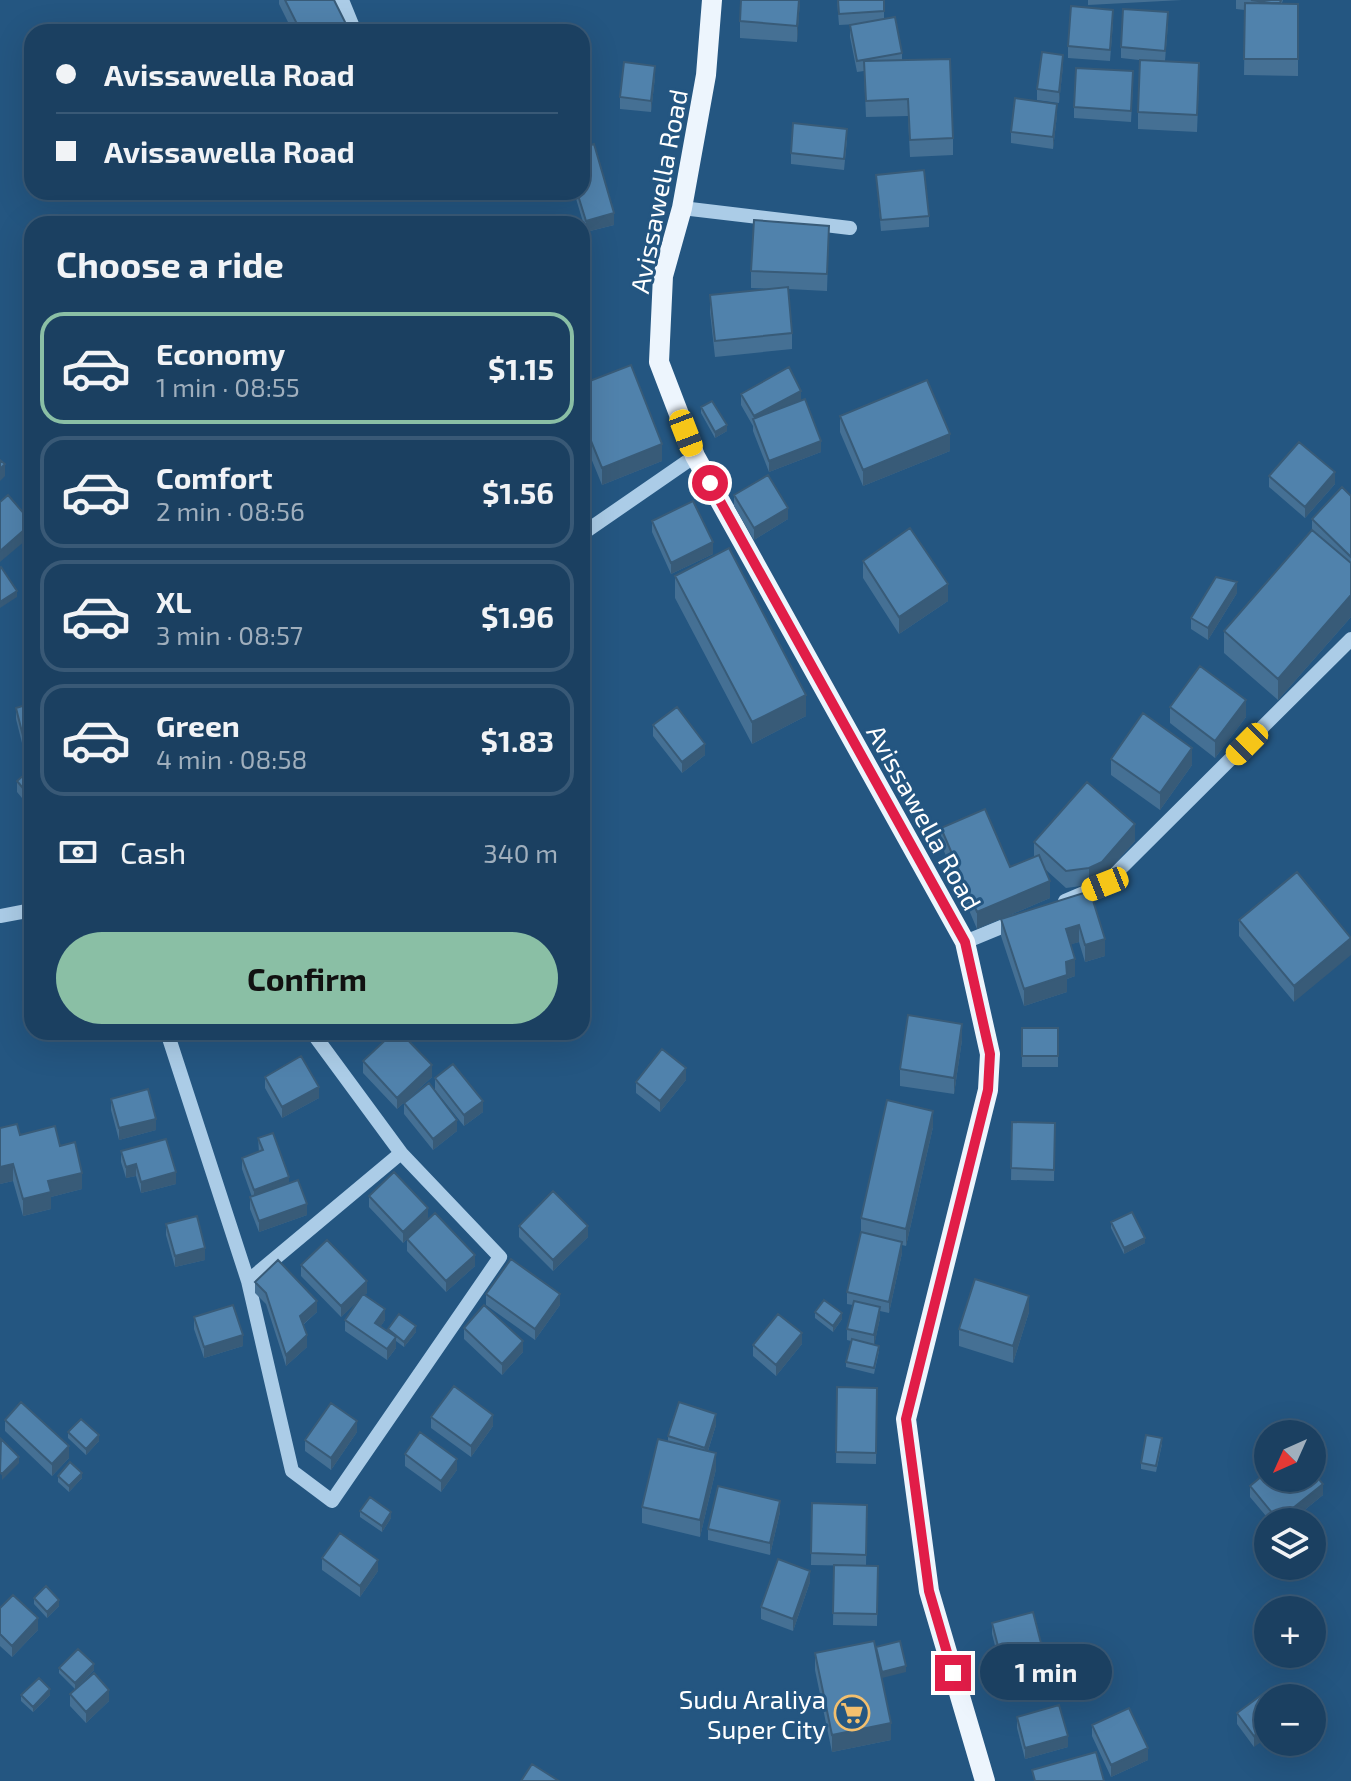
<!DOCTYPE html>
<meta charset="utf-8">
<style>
body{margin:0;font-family:"Exo 2",sans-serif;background:#284b6a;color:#f1f3f6;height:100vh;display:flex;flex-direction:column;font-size:30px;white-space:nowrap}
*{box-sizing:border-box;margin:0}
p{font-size:26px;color:#a0afbd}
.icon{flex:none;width:44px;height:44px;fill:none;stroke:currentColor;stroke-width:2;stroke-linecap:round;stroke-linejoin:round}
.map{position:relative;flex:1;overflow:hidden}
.drawer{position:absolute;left:24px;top:216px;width:566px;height:824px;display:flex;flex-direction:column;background:#1b4061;border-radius:24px;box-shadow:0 8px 32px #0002,0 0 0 2px #395976}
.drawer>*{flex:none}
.banner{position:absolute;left:24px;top:24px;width:566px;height:176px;border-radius:24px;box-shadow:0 8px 32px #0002,0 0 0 2px #395976;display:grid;align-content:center;height:176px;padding:0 32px;background:#1b4061}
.needle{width:52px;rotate:225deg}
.buttons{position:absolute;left:1254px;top:1420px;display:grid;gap:16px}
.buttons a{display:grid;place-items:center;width:72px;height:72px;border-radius:50%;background:#1b4061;box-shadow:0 8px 32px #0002,0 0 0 2px #395976;font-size:40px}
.end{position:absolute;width:36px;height:36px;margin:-18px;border:10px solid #e11d48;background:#fff;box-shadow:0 0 0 4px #fff}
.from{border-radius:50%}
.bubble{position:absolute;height:56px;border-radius:28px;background:#1b4061;box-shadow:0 8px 32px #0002,0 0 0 2px #395976;font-size:26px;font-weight:700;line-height:56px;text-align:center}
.car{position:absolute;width:24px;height:48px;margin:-24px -12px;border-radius:10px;box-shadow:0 0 6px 2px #0007;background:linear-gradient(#f5c518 24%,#345 0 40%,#f5c518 0 76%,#345 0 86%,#f5c518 0)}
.banner b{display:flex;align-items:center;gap:28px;height:76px;font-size:30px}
.banner b+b{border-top:2px solid #395976}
.banner i{width:20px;height:20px;background:#f1f3f6}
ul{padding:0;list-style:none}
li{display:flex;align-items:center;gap:24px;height:112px;margin:0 16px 12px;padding:0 16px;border:4px solid #395976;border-radius:24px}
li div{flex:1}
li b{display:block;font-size:30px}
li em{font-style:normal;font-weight:700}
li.selected{border-color:#8abfa5}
li>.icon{width:72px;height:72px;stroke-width:1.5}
h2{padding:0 32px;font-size:36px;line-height:96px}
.pay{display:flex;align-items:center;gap:20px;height:88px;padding:0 32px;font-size:30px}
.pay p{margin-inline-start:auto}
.button{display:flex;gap:16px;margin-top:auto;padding:16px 32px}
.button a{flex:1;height:92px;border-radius:48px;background:#8abfa5;color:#111;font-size:32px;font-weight:700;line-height:92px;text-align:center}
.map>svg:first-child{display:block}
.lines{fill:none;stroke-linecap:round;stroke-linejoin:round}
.minor{stroke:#abcce7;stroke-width:14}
.major{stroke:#edf5fd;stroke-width:20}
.wall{fill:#457094}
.shaded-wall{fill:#385b78}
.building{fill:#5082ac;stroke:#385b78;stroke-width:2}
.route{stroke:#e11d48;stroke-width:10}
.labels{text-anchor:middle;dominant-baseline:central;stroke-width:6;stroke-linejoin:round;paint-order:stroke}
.street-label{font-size:26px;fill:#fff;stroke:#245681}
.poi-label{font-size:26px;fill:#fff;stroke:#245681;text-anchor:end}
</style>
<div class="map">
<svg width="1351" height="1781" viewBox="0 0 1351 1781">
<rect width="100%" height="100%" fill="#245681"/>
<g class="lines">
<path class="minor" d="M342,0l13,32
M682,208l168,20
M582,534l113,-78
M1065,901l40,-17 246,-245
M0,916l32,-6
M965,942l51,-21
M167,1032l81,249 44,190 40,30 168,-244 -99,-104 -153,128
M312,1032l89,121"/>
<path class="major" d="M712,0l-6,75 -24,133 -19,68 -4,86 36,94 270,486 25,112 -2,36 -82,329 23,172 56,190"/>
</g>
<path class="wall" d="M279,0h55l16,32h-57l-14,-28z
M800,0l-3,42 -57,-4v-17z
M837,0h47v19l18,34v7l51,78v17l-43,2 -2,-41 -42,1 -2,-46 -7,1 -7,-35v-12l8,-1 -19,1z
M1088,0h94l-94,5z
M1236,0h47l-1,3 16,1v72l-54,-1 1,-65 -9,-1z
M1113,22l-3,39 -42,-3v-12z
M1168,23l-3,38 34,18 -2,53 -59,-3v-17l10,-51 -27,-3v-11z
M1063,66l-4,37 -22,-3v-11z
M655,77l-4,35 -31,-3v-12z
M1133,83l-2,39 -57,-4v-11z
M1057,115l-4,34 -42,-6v-11z
M847,140l-3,30 -53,-6v-11z
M876,175l53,41v11l-48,4z
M574,192h8l32,33 -28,7z
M829,226l-2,65 -39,-2 4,44v16l-77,8 -5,-45v-17l62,-6 -21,-1v-17z
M582,384l80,77 -60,24 -20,-49z
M741,394l60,7 20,51 -52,20 -16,-41v-5l-12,-21z
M701,407l26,24 -12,7 -14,-25z
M840,416l110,35 -87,35 -23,-54z
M1269,476l66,8 -30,34 -36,-31z
M734,495l54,24 -34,21 -20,-34z
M1351,496v121l-73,83 -54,-47v-22l88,-101v-11z
M652,521l61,33 -42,20 -19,-42z
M863,561l85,40 -49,33 -36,-56z
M675,576l131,140 -54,28 -77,-146z
M1237,593l-29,47 -17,-11v-11z
M32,703v42l-9,2 -7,-28v-11z
M1170,707l76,10 -31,41 -45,-35z
M653,725l52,30 -23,18 -29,-37z
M1111,759l81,6 -32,45 -49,-35z
M32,768v42l-15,-18v-11z
M941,828l69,39 24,-10v-15l101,-1 -33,37 -13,7 -23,3 -21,-19 5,29 -73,31 -36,-85z
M1297,872l-3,130 -55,-66v-16z
M1090,891l15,65 -20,6 -6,-20 -8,2 4,32 -8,3v13l-43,14 -23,-70v-17z
M1022,1028h36v39h-36z
M962,1040l-8,54 -54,-8v-17z
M363,1061l69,16 -35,32 -34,-36z
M265,1077l54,21 -37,20 -17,-30z
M435,1078l48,34 -19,14 -29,-36z
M686,1080l-26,32 -24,-19v-11z
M111,1099l45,31 -37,10 -8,-30z
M404,1103l53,28 -24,19 -29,-36z
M1012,1122l43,1 -1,58 -43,-1z
M933,1127l-27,119 -4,-1v8l-13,60 -9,-2v7l-6,27 5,6 -5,23 -28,-7v-5l5,-21 -4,-1v-11l6,-24 -6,-1v-12l14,-59v-15z
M0,1128l20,7 40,11 22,43 -31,8v12l-28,7 -10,-35 -13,3z
M258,1138l31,45 18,32 -48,17 -9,-23v-12h2l-10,-28v-11l17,-6z
M121,1151l55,33 -35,9 -5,-17 -10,2 -5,-16z
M369,1196l59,24 -25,23 -34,-36z
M1111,1222l34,21 -21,11 -13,-26z
M166,1224l39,36 -30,7 -9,-32z
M519,1226l69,11 -35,34 -34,-34z
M407,1239l68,27 -29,26 -39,-41z
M301,1265l66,28 -3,2 21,25 -5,7 8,5v-3l28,3 -12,15 -8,-6v7l-9,12 -42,-29v-11l13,-20 -17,17 -40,-41z
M255,1282l62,30 -14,13 4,22 -21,19 -20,-62 -11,-11z
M486,1294l74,11 -25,35 -49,-35z
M815,1312l27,7 -9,13 -18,-14z
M1029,1312l-16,51 -54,-17v-17z
M194,1317l49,29 -39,12 -10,-29z
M464,1328l59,24 -21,23 -38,-36z
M802,1344l-26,32 -23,-20v-11z
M837,1387l40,1 -1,76 -40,-1z
M431,1417l62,9 -22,31 -40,-29z
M5,1420l64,38 -17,18 -47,-45z
M716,1425l-8,26 8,18 -16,68 -58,-14v-16l26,-66v-5z
M68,1432l31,9 -13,14 -18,-17z
M357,1432l-26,38 -26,-19v-11z
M1162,1444l-6,28 -15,-3v-6z
M405,1454l52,16 -16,22 -36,-26z
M58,1476l24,2 -13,14 -11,-10z
M1250,1486l73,9 -33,27h-19l-21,-25z
M812,1503l55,2 -1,61 -55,-1z
M360,1511l31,7 -9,14 -22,-15z
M780,1512l-10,43 -62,-15v-11z
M322,1558l56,13 -18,26 -38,-27z
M834,1565l44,1 -1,60 -44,-1z
M810,1582l-17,49 -32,-12v-12z
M34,1598l25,8 -12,12 -13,-14z
M0,1608l38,22 -26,27 -12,-11z
M992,1623l49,32 -41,10 -8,-31z
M815,1653l76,87 -59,12 -17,-82z
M59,1668l35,2 -19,19 -16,-16z
M1271,1688l-17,59 -17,-23v-11z
M70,1694l39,7 -23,22 -16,-17z
M21,1695h29l-17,17 -12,-11z
M1017,1717l51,30 -43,12 -8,-31z
M1092,1725l56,35 -37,17 -19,-41z"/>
<path class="shaded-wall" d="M799,0h1l-3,42v-16z
M1063,55v11l-4,37v-11z
M655,66v11l-4,35v-11z
M1057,104v11l-4,34v-12z
M614,213v12l-28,7v-11z
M801,391v11l-47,20v-6z
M727,425v6l-12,7v-6z
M950,434v17l-87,35v-16z
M821,441v11l-52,20v-11z
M662,444v17l-60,24v-17z
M5,464v12l-5,5v-12z
M1335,472v12l-30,34v-11z
M788,508v11l-34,21v-12z
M32,523v12l-32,27v-11z
M713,542v12l-42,20v-11z
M1237,582v11l-29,47v-12z
M948,584v17l-49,33v-17z
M17,591v6l-17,11v-6z
M1351,595v22l-73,83v-21z
M806,695v21l-54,28v-22z
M1246,700v17l-31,41v-17z
M32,734v11l-9,2v-11z
M705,744v11l-23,18v-11z
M1192,748v17l-32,45v-17z
M1135,824v17l-33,37 -13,7v-17z
M1050,881v17l-73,31v-17z
M1079,925v17l-13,4v-17z
M1351,938v17l-57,47v-16z
M1105,939v17l-20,6v-17z
M1075,959v17l-8,3v13l-43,14v-17l42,-27z
M962,1024v16l-8,54v-16z
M432,1065v12l-35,32v-11z
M686,1068v12l-26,32v-11z
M319,1087v11l-37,20v-11z
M483,1101v11l-19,14v-11z
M933,1111v16l-27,119v-17z
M156,1119v11l-37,10v-12z
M457,1120v11l-24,19v-11z
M13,1164v17l-13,3v-17z
M136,1164v12l-10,2v-11z
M176,1172v12l-35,9v-11z
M82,1173v16l-31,8v12l-28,7v-17l25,-18z
M289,1177v12l-35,12v-11z
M307,1204v11l-48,17v-11z
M428,1208v12l-25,23v-11z
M588,1226v11l-35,34v-11z
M1145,1238v5l-21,11v-6z
M902,1242v11l-13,60v-11z
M205,1248v12l-30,7v-11z
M475,1255v11l-29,26v-11z
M367,1281v12l-26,24v-11z
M560,1294v11l-25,35v-11z
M1029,1296v16l-16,51v-17z
M317,1301v11l-17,15v-11z
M880,1307v11l-6,29v-12z
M385,1309v11l-10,15v-12z
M842,1313v6l-9,13v-6z
M416,1326v6l-12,15v-5z
M802,1333v11l-26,32v-11z
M243,1335v11l-39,12v-11z
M307,1335v12l-21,19v-11z
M396,1337v11l-9,12v-11z
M523,1341v11l-21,23v-11z
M716,1414v11l-11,35v-12z
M493,1415v11l-22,31v-11z
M357,1421v11l-26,38v-12z
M99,1435v6l-13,14v-6z
M69,1446v12l-17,18v-12z
M716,1453v16l-16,68v-17z
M19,1457v6l-17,17v-6z
M457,1459v11l-16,22v-11z
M82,1473v5l-13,14v-6z
M1323,1484v11l-33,27h-12v-2z
M780,1501v11l-10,43v-12z
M391,1512v6l-9,14v-6z
M378,1560v11l-18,26v-11z
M810,1571v11l-17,49v-12z
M59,1600v6l-12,12v-6z
M38,1618v12l-26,27v-11z
M1041,1643v12l-41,10v-11z
M94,1664v6l-19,19v-6z
M906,1666v6l-24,6v-6z
M50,1689v6l-17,17v-5z
M109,1690v11l-23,22v-11z
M891,1723v17l-59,12v-17z
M1268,1726v11l-14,10v-11z
M1068,1736v11l-43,12v-11z
M1148,1748v12l-37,17v-12z"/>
<path class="building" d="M285,0h49l16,32h-49z
M741,0h58l-2,26 -57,-5z
M838,0h46v11l-45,3z
M1251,0h30l-1,3h-9z
M1245,3l53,1v55h-54z
M1071,6l42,4 -3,40 -42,-4z
M1123,9l45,3 -3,39 -44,-4z
M895,17l7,36 -45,8 -7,-36z
M1042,52l21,3 -4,37 -22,-3z
M950,59l3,79 -43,2 -2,-41 -42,2 -2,-40z
M1140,60l59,3 -2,52 -59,-3z
M624,62l31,4 -4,35 -31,-4z
M1076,68l57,3 -2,40 -57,-4z
M1015,98l42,6 -4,33 -42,-5z
M793,123l54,6 -3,30 -53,-6z
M594,144l20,69 -28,8 -9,-29h5v-44z
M924,170l5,46 -48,4 -5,-45z
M754,220l75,6 -2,48 -76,-3z
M788,287l4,46 -77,8 -5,-46z
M631,365l31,79 -60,24 -20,-49v-35z
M789,367l12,24 -47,25 -13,-22z
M927,380l23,54 -87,36 -23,-54z
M805,399l16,42 -52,20 -16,-42z
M712,401l15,24 -12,7 -14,-25z
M1299,442l36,30 -30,35 -36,-31z
M0,460l5,4 -5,5z
M768,475l20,33 -34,20 -20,-33z
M1342,487l9,9v61l-39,-38z
M8,495l24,28 -32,28v-49z
M693,501l20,41 -42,21 -19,-42z
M910,528l38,56 -49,33 -36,-56z
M1312,530l39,33v32l-73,84 -54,-48z
M729,548l77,147 -54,27 -77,-146z
M1,567l16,24 -17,11v-34z
M1216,577l21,5 -29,46 -17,-10z
M1200,666l46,34 -31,41 -45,-34z
M32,703v31l-9,2 -7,-28z
M677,707l28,37 -23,18 -29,-37z
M1143,713l49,35 -32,45 -49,-34z
M32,768v31l-15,-18z
M1087,782l48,42 -33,38 -13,6 -23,3 -32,-29z
M985,809l25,58 29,-12 11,26 -73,31 -36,-84z
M1297,872l54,66 -57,48 -55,-66z
M1090,891l15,48 -20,6 -6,-20 -13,4 9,30 -9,3 1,13 -43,14 -23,-70z
M908,1015l54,9 -8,54 -54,-9z
M1022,1028h36v28h-36z
M394,1032h6l32,33 -35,33 -34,-37z
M662,1049l24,19 -26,33 -24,-19z
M301,1056l18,31 -37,20 -17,-30z
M453,1064l30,37 -19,14 -29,-37z
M429,1083l28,37 -24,19 -29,-36z
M148,1089l8,30 -37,9 -8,-29z
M887,1100l46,11 -27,118 -45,-11z
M1012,1122l43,1 -1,47 -43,-2z
M17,1124l3,11 35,-9 5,20 15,-4 7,31 -34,8 3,11 -28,7 -10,-35 -13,3v-39z
M273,1133l16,44 -35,13 -12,-32 21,-8 -5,-12z
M166,1139l10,33 -35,10 -5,-18 -10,3 -5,-16z
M394,1172l34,36 -25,24 -34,-36z
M298,1180l9,24 -48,17 -9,-24z
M553,1191l35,35 -35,34 -34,-34z
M1132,1212l13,26 -21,10 -13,-26z
M435,1213l40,42 -29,26 -39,-42z
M197,1216l8,32 -30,8 -9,-32z
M861,1232l41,10 -13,60 -42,-10z
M327,1240l40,41 -26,25 -40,-41z
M511,1259l49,35 -25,35 -49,-35z
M278,1260l39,41 -17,15 7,19 -21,20 -20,-62 -11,-11z
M975,1279l54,17 -16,50 -54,-17z
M363,1294l22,15 -10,14 21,14 -9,12 -42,-29z
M824,1300l18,13 -9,13 -18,-14z
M854,1301l26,6 -6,28 -27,-6z
M233,1305l10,30 -39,12 -10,-30z
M484,1305l39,36 -21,23 -38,-36z
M399,1314l17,12 -12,16 -16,-13z
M778,1314l24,19 -26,32 -23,-20z
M852,1339l27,7 -5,22 -28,-6z
M454,1386l39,29 -22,31 -40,-29z
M837,1387l40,1 -1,65 -40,-1z
M21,1402l48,44 -17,18 -47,-44z
M679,1402l37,12 -11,34 -37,-12z
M331,1403l26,18 -26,37 -26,-18z
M81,1419l18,16 -13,14 -18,-17z
M420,1432l37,27 -16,22 -36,-27z
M1146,1435l16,3 -6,28 -15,-3z
M1,1439l18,18 -17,17 -2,-2z
M658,1439l58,14 -16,67 -58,-13z
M70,1462l12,11 -13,13 -11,-10z
M1268,1471v7h44v-7l11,13 -45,36 -28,-34z
M718,1486l62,15 -10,42 -62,-14z
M370,1497l21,15 -9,14 -22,-15z
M812,1503l55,2 -1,50 -55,-2z
M340,1533l38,27 -18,26 -38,-28z
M778,1559l32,12 -17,48 -32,-12z
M834,1565l44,1 -1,48 -44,-1z
M46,1586l13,14 -12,12 -13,-14z
M13,1595l25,23 -26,28 -12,-12v-26z
M1033,1612l8,31 -41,11 -8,-31z
M874,1641l17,82 -59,12 -17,-82z
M900,1641l6,25 -24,6 -6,-25z
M78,1649l16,15 -19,19 -16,-15z
M94,1673l15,17 -23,22 -16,-18z
M39,1678l11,11 -17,18 -12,-12z
M1271,1688l7,10h-10v28l-14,10 -17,-23z
M1059,1705l9,31 -43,12 -8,-31z
M1129,1708l19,40 -37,17 -19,-40z
M1096,1752l8,29h-69l-3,-11z
M532,1764l27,17h-38z"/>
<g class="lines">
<path class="route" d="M710,483l255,459 25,112 -2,36 -82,329 23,172 24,82"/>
</g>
<defs>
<g id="supermarket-ring" transform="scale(1.8)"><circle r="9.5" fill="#245681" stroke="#f2bf6e" stroke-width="1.5"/><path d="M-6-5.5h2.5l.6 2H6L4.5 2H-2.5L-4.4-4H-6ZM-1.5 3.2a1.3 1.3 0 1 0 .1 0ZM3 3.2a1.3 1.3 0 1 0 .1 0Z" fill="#f2bf6e"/></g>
</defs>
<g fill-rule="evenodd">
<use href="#supermarket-ring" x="852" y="1713"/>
</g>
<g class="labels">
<g class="street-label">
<text transform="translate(658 191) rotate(-79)">Avissawella Road</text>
<text transform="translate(925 817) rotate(61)">Avissawella Road</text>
</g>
<g class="poi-label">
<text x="826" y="1698">Sudu Araliya<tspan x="826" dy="30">Super City</tspan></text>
</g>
</g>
</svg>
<div class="buttons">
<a><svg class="needle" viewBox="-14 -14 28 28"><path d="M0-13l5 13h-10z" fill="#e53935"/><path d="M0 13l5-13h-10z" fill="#a0afbd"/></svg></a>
<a><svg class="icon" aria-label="layers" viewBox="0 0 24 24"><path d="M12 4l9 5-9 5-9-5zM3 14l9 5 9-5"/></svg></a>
<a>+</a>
<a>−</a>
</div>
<i class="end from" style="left:710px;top:483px"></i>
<i class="end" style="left:953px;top:1673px"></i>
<div class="bubble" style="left:980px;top:1644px;width:132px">1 min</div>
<i class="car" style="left:686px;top:433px;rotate:159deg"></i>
<i class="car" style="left:1247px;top:744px;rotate:225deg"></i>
<i class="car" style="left:1105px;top:884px;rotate:248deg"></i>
<div class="banner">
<b><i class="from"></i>Avissawella Road</b>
<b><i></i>Avissawella Road</b>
</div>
<section class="drawer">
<h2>Choose a ride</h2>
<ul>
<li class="selected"><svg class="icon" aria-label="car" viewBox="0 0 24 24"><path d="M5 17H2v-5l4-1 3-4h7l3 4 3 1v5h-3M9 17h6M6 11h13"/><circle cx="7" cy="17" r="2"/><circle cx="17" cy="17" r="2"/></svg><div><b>Economy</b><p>1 min · 08:55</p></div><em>$1.15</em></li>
<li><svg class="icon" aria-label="car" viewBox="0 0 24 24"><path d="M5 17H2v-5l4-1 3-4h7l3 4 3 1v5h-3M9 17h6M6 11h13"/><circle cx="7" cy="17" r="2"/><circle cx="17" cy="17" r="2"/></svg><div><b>Comfort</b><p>2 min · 08:56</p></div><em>$1.56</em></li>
<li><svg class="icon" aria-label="car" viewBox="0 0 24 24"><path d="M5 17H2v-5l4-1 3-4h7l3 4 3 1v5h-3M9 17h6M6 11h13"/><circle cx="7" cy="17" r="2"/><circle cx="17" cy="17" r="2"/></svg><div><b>XL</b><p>3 min · 08:57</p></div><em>$1.96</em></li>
<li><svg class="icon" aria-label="car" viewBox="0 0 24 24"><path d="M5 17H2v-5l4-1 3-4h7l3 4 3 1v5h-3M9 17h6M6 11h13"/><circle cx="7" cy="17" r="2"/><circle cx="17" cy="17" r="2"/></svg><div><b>Green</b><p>4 min · 08:58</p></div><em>$1.83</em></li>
</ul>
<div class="pay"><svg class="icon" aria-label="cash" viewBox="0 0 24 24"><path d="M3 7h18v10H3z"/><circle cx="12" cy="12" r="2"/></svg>Cash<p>340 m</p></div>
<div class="button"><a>Confirm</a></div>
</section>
</div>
